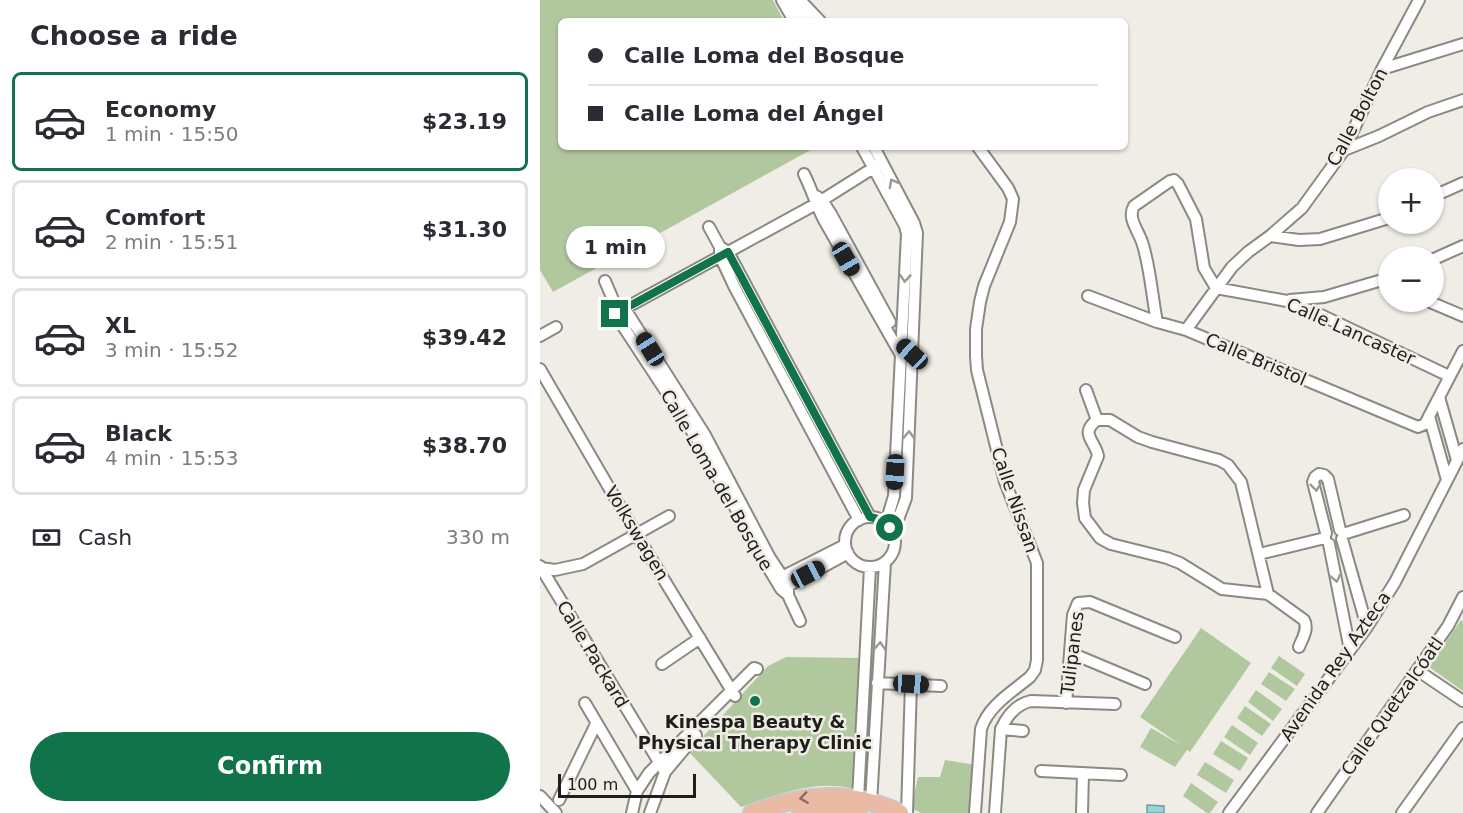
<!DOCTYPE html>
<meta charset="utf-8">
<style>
body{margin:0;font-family:"DejaVu Sans",sans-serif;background:#f2f2f3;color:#2b2b33;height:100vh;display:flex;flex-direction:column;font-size:22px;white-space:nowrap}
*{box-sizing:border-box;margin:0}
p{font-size:20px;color:#7c7c81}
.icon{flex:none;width:33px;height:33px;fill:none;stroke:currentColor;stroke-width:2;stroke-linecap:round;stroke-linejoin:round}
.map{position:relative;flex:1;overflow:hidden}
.panel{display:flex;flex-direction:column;background:#fff;width:540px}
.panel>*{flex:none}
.hud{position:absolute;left:18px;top:18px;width:570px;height:132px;border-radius:9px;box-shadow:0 2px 4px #0004;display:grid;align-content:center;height:132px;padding:0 30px;background:#fff}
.buttons{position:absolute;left:838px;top:168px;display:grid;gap:12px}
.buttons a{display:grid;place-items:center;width:66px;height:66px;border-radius:50%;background:#fff;box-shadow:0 2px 4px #0004;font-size:30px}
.scale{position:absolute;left:18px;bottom:15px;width:138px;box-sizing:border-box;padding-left:6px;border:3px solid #1e1d1a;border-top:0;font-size:16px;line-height:21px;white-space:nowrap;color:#1e1d1a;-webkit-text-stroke:4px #f0ede6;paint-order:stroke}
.end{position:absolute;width:27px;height:27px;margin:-14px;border:8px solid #10734a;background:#fff;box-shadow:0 0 0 3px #fff}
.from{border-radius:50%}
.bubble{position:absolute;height:42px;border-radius:21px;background:#fff;box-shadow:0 2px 4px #0004;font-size:20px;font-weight:700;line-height:42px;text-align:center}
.car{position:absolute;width:18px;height:36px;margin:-18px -9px;border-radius:8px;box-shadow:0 0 4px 2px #0007;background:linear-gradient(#222 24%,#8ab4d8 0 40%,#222 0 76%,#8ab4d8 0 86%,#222 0)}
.hud b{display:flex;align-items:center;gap:21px;height:57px;font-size:22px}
.hud b+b{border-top:2px solid #e1e1e2}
.hud i{width:15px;height:15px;background:#2b2b33}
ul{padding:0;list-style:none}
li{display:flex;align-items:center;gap:18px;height:99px;margin:0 12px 9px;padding:0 18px;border:3px solid #e1e1e2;border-radius:9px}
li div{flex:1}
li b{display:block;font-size:22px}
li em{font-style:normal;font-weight:700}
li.selected{border-color:#10734a}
li>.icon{width:54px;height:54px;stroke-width:1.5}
h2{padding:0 30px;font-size:27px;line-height:72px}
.pay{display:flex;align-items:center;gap:15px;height:66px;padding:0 30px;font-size:22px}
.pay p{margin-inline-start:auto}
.cta{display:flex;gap:12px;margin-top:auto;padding:12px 30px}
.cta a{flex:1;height:69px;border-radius:36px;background:#10734a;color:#fff;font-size:24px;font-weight:700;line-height:69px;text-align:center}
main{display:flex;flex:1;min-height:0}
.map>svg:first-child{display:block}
.green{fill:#b1c89f}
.water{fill:#98d5d7;stroke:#739e9e;stroke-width:1.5}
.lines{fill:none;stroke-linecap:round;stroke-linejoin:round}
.minor-casing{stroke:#8c8982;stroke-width:14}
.primary-casing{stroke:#c9c9c8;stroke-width:20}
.minor{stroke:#fff;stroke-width:10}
.primary{stroke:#eabaa5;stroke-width:16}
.oneway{stroke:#9a9998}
.oneway2{stroke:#846c60}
.route{stroke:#10734a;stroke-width:8}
.poi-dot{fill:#10734a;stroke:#f0ede6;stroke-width:2}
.labels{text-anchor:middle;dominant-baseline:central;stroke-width:5;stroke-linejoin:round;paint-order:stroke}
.street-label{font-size:18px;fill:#1e1d1a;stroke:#f0ede6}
.poi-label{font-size:18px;font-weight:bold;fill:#1e1d1a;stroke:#f0ede6}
</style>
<main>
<section class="panel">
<h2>Choose a ride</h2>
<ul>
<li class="selected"><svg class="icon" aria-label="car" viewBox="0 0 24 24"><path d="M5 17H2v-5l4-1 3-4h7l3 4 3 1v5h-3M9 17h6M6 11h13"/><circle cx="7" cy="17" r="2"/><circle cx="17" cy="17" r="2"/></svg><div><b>Economy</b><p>1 min · 15:50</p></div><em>$23.19</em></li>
<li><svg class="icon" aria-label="car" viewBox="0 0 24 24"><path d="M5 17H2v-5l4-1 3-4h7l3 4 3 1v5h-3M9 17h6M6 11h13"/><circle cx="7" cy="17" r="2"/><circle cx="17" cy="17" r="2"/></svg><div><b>Comfort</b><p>2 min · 15:51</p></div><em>$31.30</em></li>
<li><svg class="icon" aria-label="car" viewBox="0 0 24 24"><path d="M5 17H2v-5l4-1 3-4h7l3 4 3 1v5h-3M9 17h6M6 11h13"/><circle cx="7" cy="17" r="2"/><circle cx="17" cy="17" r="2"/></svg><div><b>XL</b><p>3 min · 15:52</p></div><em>$39.42</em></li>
<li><svg class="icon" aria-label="car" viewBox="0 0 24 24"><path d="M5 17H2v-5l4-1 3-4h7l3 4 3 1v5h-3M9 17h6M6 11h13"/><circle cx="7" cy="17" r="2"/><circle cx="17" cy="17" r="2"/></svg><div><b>Black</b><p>4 min · 15:53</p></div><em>$38.70</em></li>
</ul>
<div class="pay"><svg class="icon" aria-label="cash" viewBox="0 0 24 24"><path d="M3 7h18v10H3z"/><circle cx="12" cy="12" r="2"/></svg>Cash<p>330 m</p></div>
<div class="cta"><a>Confirm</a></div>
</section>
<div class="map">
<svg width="923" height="813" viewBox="0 0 923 813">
<rect width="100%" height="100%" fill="#f0ede6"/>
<path class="green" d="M0,0h233l11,21h-223v126h255l-263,145 -13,-22z
M921,620l2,2v69l-34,-24z
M661,628l50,35 -61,89 -3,-2 -12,17 -35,-20 11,-19 30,17 -41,-28z
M739,656l26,18 -8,12 -26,-18z
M246,657l73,1 -5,131c-39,-10 -76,6 -113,18l-52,-55 79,-86z
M729,672l26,17 -9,12 -25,-17z
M716,690l26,19 -9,12 -25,-19z
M705,706l26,18 -9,12 -25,-18z
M692,725l26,18 -8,12 -26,-18z
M681,741l27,17 -8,13 -27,-17z
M405,760l31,5 -3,48h-52l-10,-5 7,-31h22z
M665,762l29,18 -8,13 -29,-18z
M651,783l27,19 -8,11h-3l-24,-17z"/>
<path class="water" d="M607,805l17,1v7h-17z"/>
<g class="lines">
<g class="minor-casing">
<path id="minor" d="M242,0l12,21
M248,0l18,21
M260,0l20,21
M842,69l81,-25
M322,147l43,79 2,8 -13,262 -8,27
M334,147l40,76 3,10 -11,265 -13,35
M804,150l35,-14 49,-24 35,-12
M264,174c8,16 12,31 20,46l77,135
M276,196l6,4 9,14 59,108
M894,196l29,-13
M169,227l11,20 8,5 142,265
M730,236l29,4 21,-1 69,-21
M180,250v6l14,30 125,234
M894,259l29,-13
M65,281l9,21 1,12 82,125 50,90
M548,296l69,26 29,8 232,97 7,-3 38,-73
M750,300l34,-3 65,-19
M74,302l11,7 80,126 65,123 18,27v10l12,26
M890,302l33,14
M80,311l196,-107 62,-39
M617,322c-5,-25 -7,-57 -15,-80 -4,-12 -15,-24 -8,-36l36,-25 4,-1 4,4 18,35 8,49 12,20 71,13 34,14 128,61
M646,330l46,-63 16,-15 22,-16 32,-28 42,-58 38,-81 37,-69
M0,336l16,-9
M0,369l96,165 99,162
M546,390l11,30
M899,397l18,63
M889,416l18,64
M305 542a25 25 0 1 1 50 0a25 25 0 1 1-50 0Z
M786,533l-13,-51 2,-5 4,-3 5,1 4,4 12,51
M803,534l61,-19
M802,539l25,88
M789,544l21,106
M719,554l66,-16
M226,564l15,25 7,6
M0,566l125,206
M1,568l14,2 28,-6 86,-48
M236,580l69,-35
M244,588l64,-35
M728,594l-27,-112 -13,-17 -9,-5 -67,-18 -14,-5 -28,-17h-13c-18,14 -2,20 1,36l-14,34 -1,13 2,15 15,20 11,6 56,14 13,5 42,26 46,5 36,26c5,9 -2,19 -5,27
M531,653l74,31
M122,664l38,-26
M877,670l46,31
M337,683l64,3
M45,703l52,88
M526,703l7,-88 5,-12 12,-1 85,35
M461,729l22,2
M501,771l80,4
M0,796l16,17
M318,799l12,-232
M19,800l37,-76
M331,803l14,-241
M92,813l5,-22 12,-18 105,-105 3,1
M110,813l15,-41 31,-37
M367,813l4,-129
M435,813l6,-84c7,-23 31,-37 49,-52l5,-7 2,-10v-97l-32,-81 -28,-112 -1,-14v-27l4,-27 4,-16 26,-64 3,-23 -5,-11 -30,-41
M455,813l6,-84c6,-13 15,-25 30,-28l84,3
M542,813l1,-40
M689,813l138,-186 28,-45 68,-133
M777,813l131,-187 15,-29
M862,813l61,-85"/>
</g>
<g class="primary-casing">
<path id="primary" d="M212,813c50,-19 97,-24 148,0
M261,813c20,-4 38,-4 57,0"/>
</g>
<use href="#minor" class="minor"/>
<use href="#primary" class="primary"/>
</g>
<defs><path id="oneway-chevron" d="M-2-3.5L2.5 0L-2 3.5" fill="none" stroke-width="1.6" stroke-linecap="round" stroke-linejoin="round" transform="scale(1.5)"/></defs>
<g class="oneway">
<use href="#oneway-chevron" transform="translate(353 183) rotate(-118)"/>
<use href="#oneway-chevron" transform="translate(365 278) rotate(94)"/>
<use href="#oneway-chevron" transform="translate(369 435) rotate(-88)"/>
<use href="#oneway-chevron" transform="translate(776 487) rotate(84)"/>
<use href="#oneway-chevron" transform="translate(796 578) rotate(78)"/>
<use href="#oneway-chevron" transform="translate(340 646) rotate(-86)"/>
</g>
<use class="oneway2" href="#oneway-chevron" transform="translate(264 798) rotate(172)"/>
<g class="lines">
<path class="route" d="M75,314l113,-62 142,265 12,3 8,8"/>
</g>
<circle class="poi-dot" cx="215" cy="701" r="6"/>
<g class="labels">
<g class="street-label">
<text transform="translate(817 117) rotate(-62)">Calle Bolton</text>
<text transform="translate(811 331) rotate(24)">Calle Lancaster</text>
<text transform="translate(716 359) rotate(23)">Calle Bristol</text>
<text transform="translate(177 480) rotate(60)">Calle Loma del Bosque</text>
<text transform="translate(475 500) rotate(71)">Calle Nissan</text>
<text transform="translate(97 533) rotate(59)">Volkswagen</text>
<text transform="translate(532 653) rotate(-83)">Tulipanes</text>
<text transform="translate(53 654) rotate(59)">Calle Packard</text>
<text transform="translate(795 666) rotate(-55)">Avenida Rey Azteca</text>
<text transform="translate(852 706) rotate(-55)">Calle Quetzalcóatl</text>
</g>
<g class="poi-label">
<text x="215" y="721">Kinespa Beauty &amp;<tspan x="215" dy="21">Physical Therapy Clinic</tspan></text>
</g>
</g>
</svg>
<div class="buttons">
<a>+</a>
<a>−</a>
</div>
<div class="scale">100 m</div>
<i class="end from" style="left:350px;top:528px"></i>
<i class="end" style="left:75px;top:314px"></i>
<div class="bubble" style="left:26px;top:226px;width:99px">1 min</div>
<i class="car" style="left:306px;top:259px;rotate:150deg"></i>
<i class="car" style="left:110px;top:349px;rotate:328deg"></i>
<i class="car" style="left:372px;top:354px;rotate:313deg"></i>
<i class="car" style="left:355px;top:472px;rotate:183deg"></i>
<i class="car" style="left:268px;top:574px;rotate:62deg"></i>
<i class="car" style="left:371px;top:684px;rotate:93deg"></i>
<div class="hud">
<b><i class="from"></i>Calle Loma del Bosque</b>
<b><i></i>Calle Loma del Ángel</b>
</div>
</div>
</main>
